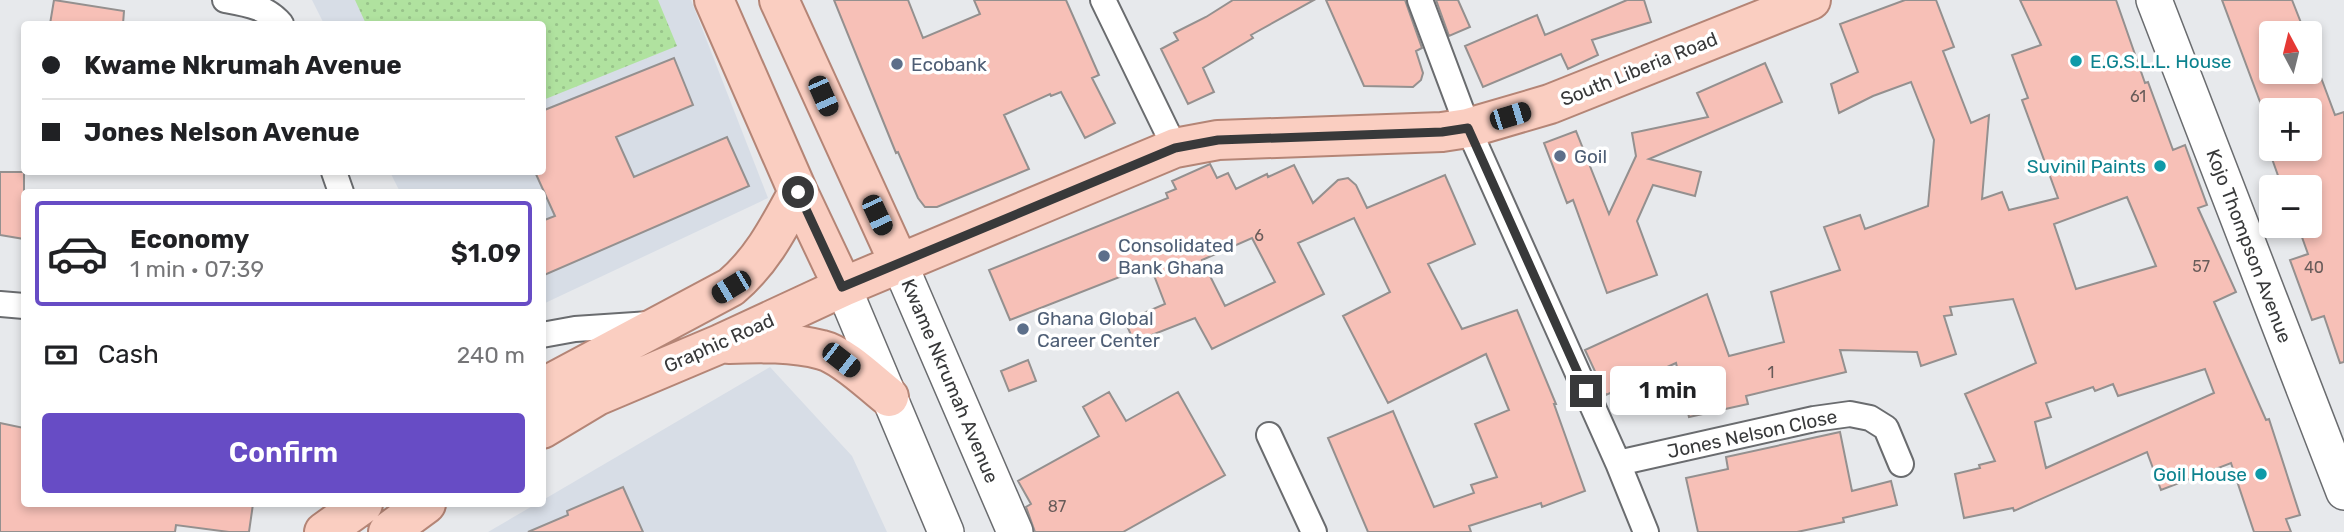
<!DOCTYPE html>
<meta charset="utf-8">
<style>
body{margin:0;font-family:Rubik,sans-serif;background:#f6f6f6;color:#202124;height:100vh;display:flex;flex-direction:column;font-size:26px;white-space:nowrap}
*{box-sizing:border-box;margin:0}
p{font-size:23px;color:#757577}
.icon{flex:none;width:38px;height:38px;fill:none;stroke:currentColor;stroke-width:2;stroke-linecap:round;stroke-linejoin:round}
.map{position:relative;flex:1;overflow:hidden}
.side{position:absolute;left:21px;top:189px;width:525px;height:318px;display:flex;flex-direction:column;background:#fff;border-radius:7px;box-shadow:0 4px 10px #0003}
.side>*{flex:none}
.hud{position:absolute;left:21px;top:21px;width:525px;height:154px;border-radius:7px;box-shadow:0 4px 10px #0003;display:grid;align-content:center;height:154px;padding:0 21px;background:#fff}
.needle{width:46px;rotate:353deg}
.buttons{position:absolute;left:2259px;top:21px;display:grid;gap:14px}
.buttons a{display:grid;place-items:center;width:63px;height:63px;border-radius:7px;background:#fff;box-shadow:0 4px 10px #0003;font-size:35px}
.end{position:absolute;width:32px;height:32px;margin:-16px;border:9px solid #38393a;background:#fff;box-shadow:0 0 0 4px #fff}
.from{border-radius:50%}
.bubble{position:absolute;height:49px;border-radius:7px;background:#fff;box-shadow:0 4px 10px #0003;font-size:23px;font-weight:600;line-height:49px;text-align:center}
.car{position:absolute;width:21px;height:42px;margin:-21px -10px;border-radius:9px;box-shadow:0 0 5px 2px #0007;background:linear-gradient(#222 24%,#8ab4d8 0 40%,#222 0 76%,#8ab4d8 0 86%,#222 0)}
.hud b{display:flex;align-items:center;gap:24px;height:66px;font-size:26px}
.hud b+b{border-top:2px solid #e0e0e0}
.hud i{width:18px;height:18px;background:#202124}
ul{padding:12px 0 0;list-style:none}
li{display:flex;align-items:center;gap:21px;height:105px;margin:0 14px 10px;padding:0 7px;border:4px solid transparent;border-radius:7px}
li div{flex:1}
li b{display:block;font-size:26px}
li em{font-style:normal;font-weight:600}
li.on{border-color:#674cc5}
li>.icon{width:63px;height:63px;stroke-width:1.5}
.pay{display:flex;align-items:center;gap:18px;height:77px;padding:0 21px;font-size:26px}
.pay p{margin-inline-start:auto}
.cta{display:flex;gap:14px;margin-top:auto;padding:14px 21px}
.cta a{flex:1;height:80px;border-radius:7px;background:#674cc5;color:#fff;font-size:28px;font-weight:600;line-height:80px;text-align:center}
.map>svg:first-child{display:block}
.built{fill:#d7dde6}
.grass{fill:url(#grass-dots)}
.building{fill:#f7c0b7;stroke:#94908f;stroke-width:2;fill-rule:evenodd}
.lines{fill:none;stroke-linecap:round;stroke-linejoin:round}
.street-casing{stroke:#6a6c6f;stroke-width:28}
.secondary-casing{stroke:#6a6c6f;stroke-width:38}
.primary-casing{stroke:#b48576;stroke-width:42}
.street{stroke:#fff;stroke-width:24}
.secondary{stroke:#fff;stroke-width:35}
.primary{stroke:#facec1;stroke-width:38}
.route{stroke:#38393a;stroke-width:9}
.culture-dot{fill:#0f9aa8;stroke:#fff;stroke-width:2.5}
.service-dot{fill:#5c6f8a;stroke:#fff;stroke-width:2.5}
.labels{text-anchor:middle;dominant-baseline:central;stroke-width:7;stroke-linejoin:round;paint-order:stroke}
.number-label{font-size:16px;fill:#685b59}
.culture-label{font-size:19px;fill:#0d838f;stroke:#fff;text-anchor:end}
.service-label{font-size:19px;fill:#4e5e75;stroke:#fff;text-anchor:start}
.street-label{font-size:19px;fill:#38393a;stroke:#fff}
</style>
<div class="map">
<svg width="2344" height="532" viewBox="0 0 2344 532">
<defs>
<pattern id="grass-dots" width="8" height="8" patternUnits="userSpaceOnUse" patternTransform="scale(1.75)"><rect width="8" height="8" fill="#b0e29f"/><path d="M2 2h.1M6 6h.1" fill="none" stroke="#98c38a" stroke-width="1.8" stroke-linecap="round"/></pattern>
</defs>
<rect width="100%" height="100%" fill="#e7e9ec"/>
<path class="built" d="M312,0h379l77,198 -225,106 -1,-112h-142l-10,-20h152v-148h-218z
M770,367l82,89 35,76h-399l48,-28h6l1,-4z"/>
<path class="grass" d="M355,0h303l19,46 -134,54 -1,-76h-176z"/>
<path class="building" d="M54,0l70,11 -1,13h-73z
M834,0h74l15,38 57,-24 -6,-14h92l33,75 -7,3 23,45 -30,15 -24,-46 -10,4 -1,-2 -46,21 25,54 -92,38h-12l-7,-9 -20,-46 -2,1z
M1233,0h81l-63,35 2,3 -50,30 11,24 -26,12 -27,-55 17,-9 -4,-7 32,-16z
M1326,0h79l17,48 -6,3 7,22 -2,7 -8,7 -49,-1z
M1436,0h22l12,27 -21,9z
M1627,0h17l7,22 -59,18 6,15 -30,14 -7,-15 -78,33 -18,-41 72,-31 8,20z
M1905,0h31l18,47 -11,4 28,72 18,-8 -7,84 20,-7 7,18 49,-12 -36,-98 6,-2 -16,-43 29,-10 -21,-45h96l29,83 3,-1 25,68 12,-5 22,60 -9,3 38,84 -22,10 52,118 3,-1 31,96 -14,4 5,13h-37l-23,-69 -70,27 -14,-38 -133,59 -1,-3 -49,10 -9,-44 25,-6 -1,-3 16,-4 -30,-67 71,-31 -23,-64 -63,8 2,8 -8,1 12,38 -35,12 -4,-14 -77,-2 6,22 -100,24 2,8 -59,13 -13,-54 -70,32 -21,-45 122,-56 22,62 55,-14 -13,-50 69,-22 -16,-43 36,-12 5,14 63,-23 6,-66 -23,-58 -38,14 -34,17 -8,-29 27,-12 -18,-48zM2127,197l29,69 -80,23 -22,-65zM2205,369l9,24 -168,75 -11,-46 16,-5 -5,-14 47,-16 2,4 18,-7 5,12z
M2222,0h70l13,33h-33v39h38v-24l25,67 9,-3v250l-4,1 -16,-47 -12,4 -22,-60 18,-6 -10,-28h12v-39h-26l-1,-3h-2l-16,-45 7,-2v12h38v-39h-38v24z
M674,58l19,47 -77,32 18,40 93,-40 22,49 -207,90v-55l13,-5 -20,-44h7v-61z
M1765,63l17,39 -133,57 52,13 -6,24 -42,-11 -16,36 20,54 -50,18 -34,-93 -6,3 -23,-60 32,-12 33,83 27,-58 -4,-23 76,-16 -11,-24z
M1210,164l7,14 11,-5 8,16 31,-15 1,3 26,-12 19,38 25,-23 10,-2 8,7 11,23 78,-33 30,69 -47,20 34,65 55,-19 39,94h-2l31,87 -43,16 -1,-4 -72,23 2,6h-103l-40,-94 65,-27 41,96 40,-14 -3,-8 26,-8 -22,-53 34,-14 -23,-56 -98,49 -45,-87 47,-24 -36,-74 -56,25 26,51 -112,55 -17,-31 -61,24 -9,-21 40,-17 -15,-39 -140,55 -21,-50 179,-72 -2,-5 10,-4 -4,-8zM1252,238l23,44 -50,24 -23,-46z
M0,172h24v67l-24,-4z
M1028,360l8,21 -27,10 -8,-20z
M1109,392l17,29 52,-29 47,83 -102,57h-88l-9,-25 5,-3 -13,-23 81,-45 -16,-29z
M0,423l24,5v76h229l-4,28h-20l-53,-7 -1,7h-175z
M1840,432l12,59 39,-10 6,24 -54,13 1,4 -47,10h-99l-12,-54 42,-9 -2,-12z
M623,487l20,45h-115l40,-17 -1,-4z"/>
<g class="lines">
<g class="street-casing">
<path id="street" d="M225,0c22,4 42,7 56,24
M1103,0l72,148
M1420,0l48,128 150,335 28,69
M334,172l7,20
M0,304l24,2
M542,335l33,-6 75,-5
M1269,435l45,97
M1618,463l196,-44 36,-5 20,4 16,10 15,36"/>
</g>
<g class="secondary-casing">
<path id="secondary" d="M2154,0l190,492
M899,263l116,269
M843,287l103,245"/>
</g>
<g class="primary-casing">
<path id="primary" d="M714,0l84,192 45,95
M779,0l120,263
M729,344c30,-1 64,-2 93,6 21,5 49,33 67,47
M542,388l189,-101c31,-26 48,-60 67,-95
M542,429l55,-33 123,-52 123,-57 332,-139 43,-8 224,-8 26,-4 82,-24 261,-104
M324,532l39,-28
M388,532l38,-28"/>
</g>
<use href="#street" class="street"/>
<use href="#secondary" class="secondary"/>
<use href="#primary" class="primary"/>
</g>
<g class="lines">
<path class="route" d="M798,192l44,95 333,-139 43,-8 224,-8 26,-4 118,263"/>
</g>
<g class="culture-dot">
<circle cx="2076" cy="61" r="7"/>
<circle cx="2160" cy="166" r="7"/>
<circle cx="2261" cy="474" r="7"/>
</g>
<g class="service-dot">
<circle cx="897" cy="64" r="7"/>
<circle cx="1560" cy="156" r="7"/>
<circle cx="1104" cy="256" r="7"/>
<circle cx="1023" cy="329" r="7"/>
</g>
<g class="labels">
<g class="number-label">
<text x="2138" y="96">61</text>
<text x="1259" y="235">6</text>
<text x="2201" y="266">57</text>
<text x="2314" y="267">40</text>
<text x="1771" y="372">1</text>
<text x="1057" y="506">87</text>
</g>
<g class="culture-label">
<text x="2090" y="61" text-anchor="start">E.G.S.L.L. House</text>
<text x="2146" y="166">Suvinil Paints</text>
<text x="2247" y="474">Goil House</text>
</g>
<g class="service-label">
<text x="911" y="64">Ecobank</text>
<text x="1574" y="156">Goil</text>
<text x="1118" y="245">Consolidated<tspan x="1118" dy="22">Bank Ghana</tspan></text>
<text x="1037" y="318">Ghana Global<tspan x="1037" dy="22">Career Center</tspan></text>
</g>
<g class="street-label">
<text transform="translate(1639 69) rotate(-22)">South Liberia Road</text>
<text transform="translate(2249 246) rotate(69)">Kojo Thompson Avenue</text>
<text transform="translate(719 343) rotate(-24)">Graphic Road</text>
<text transform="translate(950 381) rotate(67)">Kwame Nkrumah Avenue</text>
<text transform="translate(1752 434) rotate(-12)">Jones Nelson Close</text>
</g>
</g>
</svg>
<div class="buttons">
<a><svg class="needle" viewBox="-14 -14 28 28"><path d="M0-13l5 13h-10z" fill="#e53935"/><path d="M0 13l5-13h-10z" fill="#757577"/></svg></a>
<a>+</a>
<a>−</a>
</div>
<i class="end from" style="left:798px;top:192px"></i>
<i class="end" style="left:1586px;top:391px"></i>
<div class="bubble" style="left:1610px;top:366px;width:116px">1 min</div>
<i class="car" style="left:823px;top:96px;rotate:156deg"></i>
<i class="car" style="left:1510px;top:116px;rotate:73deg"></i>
<i class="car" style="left:877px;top:215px;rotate:155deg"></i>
<i class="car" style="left:731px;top:287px;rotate:239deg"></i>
<i class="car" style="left:841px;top:360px;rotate:128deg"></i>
<div class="hud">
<b><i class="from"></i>Kwame Nkrumah Avenue</b>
<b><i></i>Jones Nelson Avenue</b>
</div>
<section class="side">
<ul>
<li class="on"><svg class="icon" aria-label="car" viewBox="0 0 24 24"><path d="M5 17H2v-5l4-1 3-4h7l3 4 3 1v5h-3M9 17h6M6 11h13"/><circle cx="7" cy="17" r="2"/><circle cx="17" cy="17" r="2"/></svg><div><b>Economy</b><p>1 min · 07:39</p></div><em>$1.09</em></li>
</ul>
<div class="pay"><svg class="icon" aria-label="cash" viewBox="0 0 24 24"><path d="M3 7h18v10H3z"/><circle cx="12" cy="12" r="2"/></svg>Cash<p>240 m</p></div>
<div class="cta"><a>Confirm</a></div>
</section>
</div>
